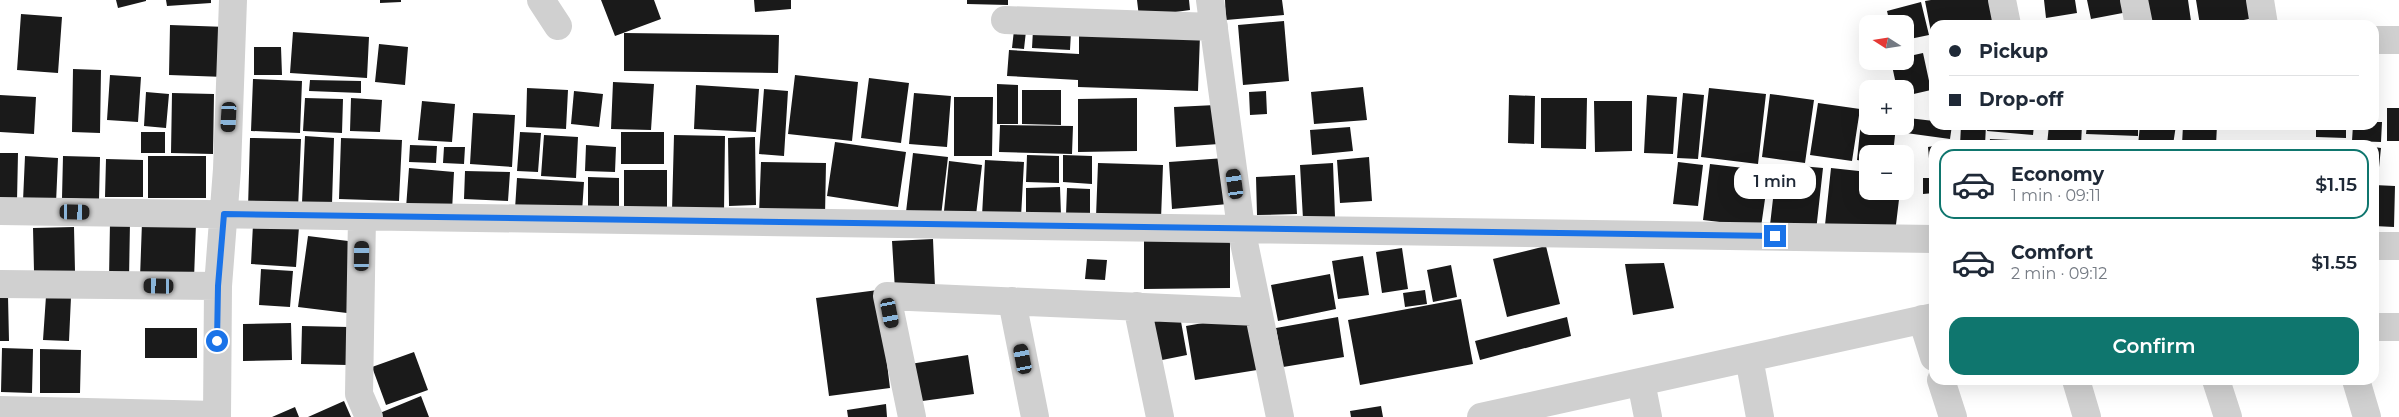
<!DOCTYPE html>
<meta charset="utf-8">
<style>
body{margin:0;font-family:Montserrat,sans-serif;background:#f2f2f3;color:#1f2937;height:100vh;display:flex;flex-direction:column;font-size:19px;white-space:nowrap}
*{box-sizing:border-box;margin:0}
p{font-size:16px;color:#747a83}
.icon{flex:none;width:28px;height:28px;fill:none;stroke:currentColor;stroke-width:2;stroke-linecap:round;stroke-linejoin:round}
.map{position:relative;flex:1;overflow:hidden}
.drawer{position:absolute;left:1929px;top:140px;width:450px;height:245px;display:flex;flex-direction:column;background:#fff;border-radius:15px;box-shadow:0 5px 20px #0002}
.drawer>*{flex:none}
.top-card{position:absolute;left:1929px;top:20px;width:450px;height:110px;border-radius:15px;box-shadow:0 5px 20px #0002;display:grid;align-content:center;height:110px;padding:0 20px;background:#fff}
.needle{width:32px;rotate:282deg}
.fabs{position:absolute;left:1859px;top:15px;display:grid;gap:10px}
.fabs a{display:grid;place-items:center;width:55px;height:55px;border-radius:10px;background:#fff;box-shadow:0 5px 20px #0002;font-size:25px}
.end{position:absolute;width:22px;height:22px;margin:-11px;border:6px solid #1a73e8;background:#fff;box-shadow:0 0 0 2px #fff}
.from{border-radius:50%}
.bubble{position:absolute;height:35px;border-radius:15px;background:#fff;box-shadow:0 5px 20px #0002;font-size:16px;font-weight:600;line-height:35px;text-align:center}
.car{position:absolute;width:15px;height:30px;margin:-15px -8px;border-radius:6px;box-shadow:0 0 4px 1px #0007;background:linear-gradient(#222 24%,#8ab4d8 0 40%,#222 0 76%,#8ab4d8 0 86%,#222 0)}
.top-card b{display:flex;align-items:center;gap:18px;height:48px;font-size:19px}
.top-card b+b{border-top:1px solid #e0e1e3}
.top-card i{width:12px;height:12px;background:#1f2937}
ul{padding:9px 0 0;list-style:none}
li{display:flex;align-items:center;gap:15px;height:70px;margin:0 10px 8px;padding:0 10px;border:2px solid transparent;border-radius:15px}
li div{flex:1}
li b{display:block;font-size:19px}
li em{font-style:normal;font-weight:600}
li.on{border-color:#0f766e}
li>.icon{width:45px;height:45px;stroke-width:1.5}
.action{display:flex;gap:10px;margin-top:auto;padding:10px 20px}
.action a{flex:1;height:58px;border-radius:15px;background:#0f766e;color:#fff;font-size:20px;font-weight:600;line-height:58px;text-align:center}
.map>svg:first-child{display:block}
.building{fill:#1a1a1a}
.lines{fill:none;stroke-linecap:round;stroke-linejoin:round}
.minor{stroke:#d0d0d0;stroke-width:28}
.route{stroke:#1a73e8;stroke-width:6}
</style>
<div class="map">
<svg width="2399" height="417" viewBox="0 0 2399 417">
<rect width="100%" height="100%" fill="#fff"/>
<path class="building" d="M116,0h30v1l-28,7z
M166,0h45v3l-44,3z
M380,0h21v2l-21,1z
M601,0h53l7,19 -46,17z
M754,0h37v9l-36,3z
M967,0h41v5l-41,-1z
M1137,0h52l1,10 -51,7z
M1225,0h57l2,15 -58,5z
M1931,0h65l4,22 -12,3h-54l-2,12 -7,-36z
M2044,0h31l2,13 -31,5z
M2087,0h39l2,12 -37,7z
M2147,0h41l3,21 -40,4z
M2196,0h54l4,18 -36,7h-18z
M1921,2l8,33 -24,5v-16h-15l-3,-13z
M21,14l41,3 -4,56 -41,-3z
M1284,21l5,60 -46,4 -5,-60z
M170,25l57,2 -2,50 -56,-2z
M1014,30l12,1 -2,18 -12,-1z
M1033,30l38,2 -1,18 -38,-2z
M293,32l76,5 -2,41 -77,-5z
M1079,32l121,3 -2,56 -120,-4v-7l-71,-4 2,-26 70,4z
M624,33l155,2 -1,38 -154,-2z
M379,44l29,3 -3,38 -30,-3z
M254,47h27l1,28h-28z
M1923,53l8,37 -26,6v-7h-8l-6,-28h14v-4z
M73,69l28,1 -1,63 -28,-1z
M110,75l31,2 -3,45 -31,-2z
M795,75l63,7 -6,59 -64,-7z
M1932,75h2v14h-3z
M869,78l40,5 -8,60 -40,-5z
M253,79l49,2 -2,52 -49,-2z
M310,80l51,1v12l-52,-2z
M613,82l41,2 -3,46 -40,-1z
M997,84l21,1v39h-21z
M696,85l63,4 -3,43 -62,-3z
M1363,87l4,33 -53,4 -3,-32z
M527,88l41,2 -2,39 -40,-2z
M1709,88l57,6 -8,70 -57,-7z
M764,89l24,2 -4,65 -25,-2z
M1022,90h39v35l-39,-1z
M574,91l29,3 -4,33 -28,-3z
M1266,91l1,23 -17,1 -1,-23z
M146,92l23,2 -3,34 -22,-2z
M172,93l42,1 -1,60 -42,-1z
M914,93l37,3 -4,51 -38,-3z
M1683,93l21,2 -6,64 -21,-1z
M1770,94l44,6 -9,63 -43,-6z
M0,95l36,2 -2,37 -34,-2z
M1509,95l26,1 -1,48 -26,-1z
M1647,95l30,2 -4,57 -29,-1z
M954,97h39l-1,59h-38z
M305,98l38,1 -1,34 -39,-2z
M351,98l31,2 -2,32 -30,-1z
M1137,98v53l-59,1v-53z
M1541,98h46l-1,51 -45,-1z
M422,101l33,3 -3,38 -34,-2z
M1594,101h38v50l-37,1z
M1818,103l42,6 -8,52 -42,-6z
M1863,103l5,1v22h28l-3,28h-25v8l-11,-2z
M1216,105l3,39 -43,3 -2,-40z
M2387,108h12v33h-12z
M473,113l42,2 -3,52 -42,-3z
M1908,118l26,3v4h18l-2,14 -44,-6z
M2374,122h8l-1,20 -29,-1 1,-16h21z
M1000,125l73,1 -1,28 -73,-2z
M1961,125h25l-1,20h-25z
M1988,125h46l-1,10 -46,-4z
M2049,125h33l-1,20h-34z
M2087,125h51v11l-52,-2z
M2140,125h36l-3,20h-35z
M2183,125h34l-1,20h-34z
M2316,125h30v13l-30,-1z
M1350,127l3,24 -41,4 -2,-25z
M141,132h24v21h-24z
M520,132l21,1 -3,39 -21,-1z
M621,132h43v32h-43z
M544,135l34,2 -2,41 -35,-2z
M674,135l51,1 -1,76 -52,-1z
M305,136l29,2 -2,66 -30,-1z
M755,137l1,68 -27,1 -1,-68z
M250,138l51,1 -3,70 -50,-1z
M341,138l61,2 -3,61 -60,-2z
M1990,139l42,2v4h-43z
M835,142l71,10 -8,55 -71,-11z
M410,145l27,1 -1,17 -27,-1z
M586,145l30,2 -1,25 -30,-1z
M1934,146v24h-4l-2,-23z
M444,147h21l-1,17 -21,-1z
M2374,147l7,1 -3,29h-4z
M0,153h18l-1,48 -17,-1z
M913,153l35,4 -7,59 -35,-4z
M1027,155l32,1v27l-33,-1z
M1063,155l29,1v28l-29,-2z
M25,156l33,2 -2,45 -33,-2z
M63,156l37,1 -1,43 -37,-2z
M148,156h58v42h-58z
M1369,157l3,44 -32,2 -3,-43z
M1225,158l3,46 -56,5 -3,-47z
M106,159l37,1v37h-38z
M985,160l39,2 -3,55 -39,-1z
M949,161l33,4 -6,50 -32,-4z
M761,162l65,1 -1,53 -66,-2z
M1678,162l25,3 -5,41 -25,-2z
M1098,163l65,2 -2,54 -65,-2z
M1333,163l2,54 -32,2 -3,-54z
M1710,164l59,7 -8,56 -58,-7z
M1777,164l46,4 -7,63 -46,-6z
M409,168l45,4 -2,39 -46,-3z
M1831,168l37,4v19h32l-5,42 -70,-8z
M624,170h43v38h-43z
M465,171l45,1 -2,29 -44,-2z
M1295,175l2,39 -40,1 -1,-38z
M588,177l31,1v32l-31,-1z
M517,178l67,4 -2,30 -67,-3z
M1923,178h11v15l-11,1z
M2374,185l21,1 -1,41 -20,-1z
M1060,187l1,28 -35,1v-28z
M1067,188l23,1v26h-24z
M110,222h20l-1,57h-20z
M142,222l54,1 -2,56 -54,-1z
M253,224l46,3 -3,40 -45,-3z
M74,227l1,44h-41l-1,-43z
M308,236l48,6 -9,71 -49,-6z
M933,239l2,48 -40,3 -3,-49z
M1230,240v48l-86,1v-48z
M1546,246l14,58 -53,13 -14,-58z
M1402,248l6,41 -26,4 -6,-41z
M1363,256l6,39 -31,4 -6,-38z
M1087,259l20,1 -2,20 -20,-1z
M1664,263l10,45 -41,7 -8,-51z
M1451,265l6,32 -24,5 -6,-32z
M261,269l32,2 -3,36 -31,-2z
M1330,274l6,35 -58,12 -7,-36z
M878,290l12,98 -61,8 -13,-98z
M1425,290l2,14 -22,3 -2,-14z
M0,296h8l1,45h-9z
M46,296l25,1 -2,44 -26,-1z
M1461,299l12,65 -113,21 -12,-65z
M1248,315l9,55 -62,10 -9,-54z
M1180,316l7,39 -35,7 -7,-39z
M1338,317l6,40 -61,10 -7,-39z
M1567,317l4,19 -91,24 -5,-19z
M291,323l1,37 -49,1v-37z
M302,326l47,1 -1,38 -47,-1z
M145,328h52v30h-52z
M2,348l31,1 -1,44 -31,-1z
M40,349l41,1 -1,43h-40z
M414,352l14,38 -42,15 -14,-38z
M968,355l6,39 -59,8 -5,-38z
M421,396l8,21h-54v-2z
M344,401l7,16h-43z
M886,404l1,13h-39l-1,-7z
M1381,406l2,11h-32l-1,-6z
M295,407l4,10h-27z"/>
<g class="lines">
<path class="minor" d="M541,0l17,26
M1210,0l31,228 39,189
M2002,0l5,25
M2134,0l5,25
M2260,0l4,25
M1005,20l209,7
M2374,40h25
M0,211l1934,28
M362,217l-3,177 10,23
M2374,246h25
M0,284l218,2
M1012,301l23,116
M1137,306l23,111
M1922,319l12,38
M2374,327h25
M1749,358l11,59
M1941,380l12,37
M2076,380l11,37
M2216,380l12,37
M2356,380l11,37
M1641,382l7,35
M0,410l216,5
M217,417l1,-131 9,-117 6,-169
M912,417l-25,-121 371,16
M1481,417l453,-100"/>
</g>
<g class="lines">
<path class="route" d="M217,341l1,-55 6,-72 1551,22"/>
</g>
</svg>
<div class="fabs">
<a><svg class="needle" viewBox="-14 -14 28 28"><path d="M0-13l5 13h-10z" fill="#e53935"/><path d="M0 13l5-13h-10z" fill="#747a83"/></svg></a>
<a>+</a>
<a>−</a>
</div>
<i class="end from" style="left:217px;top:341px"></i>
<i class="end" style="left:1775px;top:236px"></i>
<div class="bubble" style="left:1734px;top:164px;width:82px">1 min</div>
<i class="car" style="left:229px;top:117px;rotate:183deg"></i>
<i class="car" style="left:1235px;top:184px;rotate:352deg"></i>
<i class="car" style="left:75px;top:212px;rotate:91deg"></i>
<i class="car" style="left:362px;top:256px;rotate:1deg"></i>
<i class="car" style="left:159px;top:286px;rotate:271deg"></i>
<i class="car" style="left:890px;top:313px;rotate:169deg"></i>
<i class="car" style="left:1023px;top:359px;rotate:349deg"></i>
<div class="top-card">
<b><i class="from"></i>Pickup</b>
<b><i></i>Drop-off</b>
</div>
<section class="drawer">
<ul>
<li class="on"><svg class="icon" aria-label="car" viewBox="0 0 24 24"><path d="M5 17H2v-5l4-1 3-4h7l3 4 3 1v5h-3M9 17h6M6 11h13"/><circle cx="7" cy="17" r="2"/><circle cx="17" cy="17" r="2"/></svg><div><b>Economy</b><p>1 min · 09:11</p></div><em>$1.15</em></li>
<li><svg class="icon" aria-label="car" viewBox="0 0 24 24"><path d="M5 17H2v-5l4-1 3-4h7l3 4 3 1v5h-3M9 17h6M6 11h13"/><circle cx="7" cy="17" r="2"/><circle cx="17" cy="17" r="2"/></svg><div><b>Comfort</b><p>2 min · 09:12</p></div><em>$1.55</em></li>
</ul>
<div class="action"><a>Confirm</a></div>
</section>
</div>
